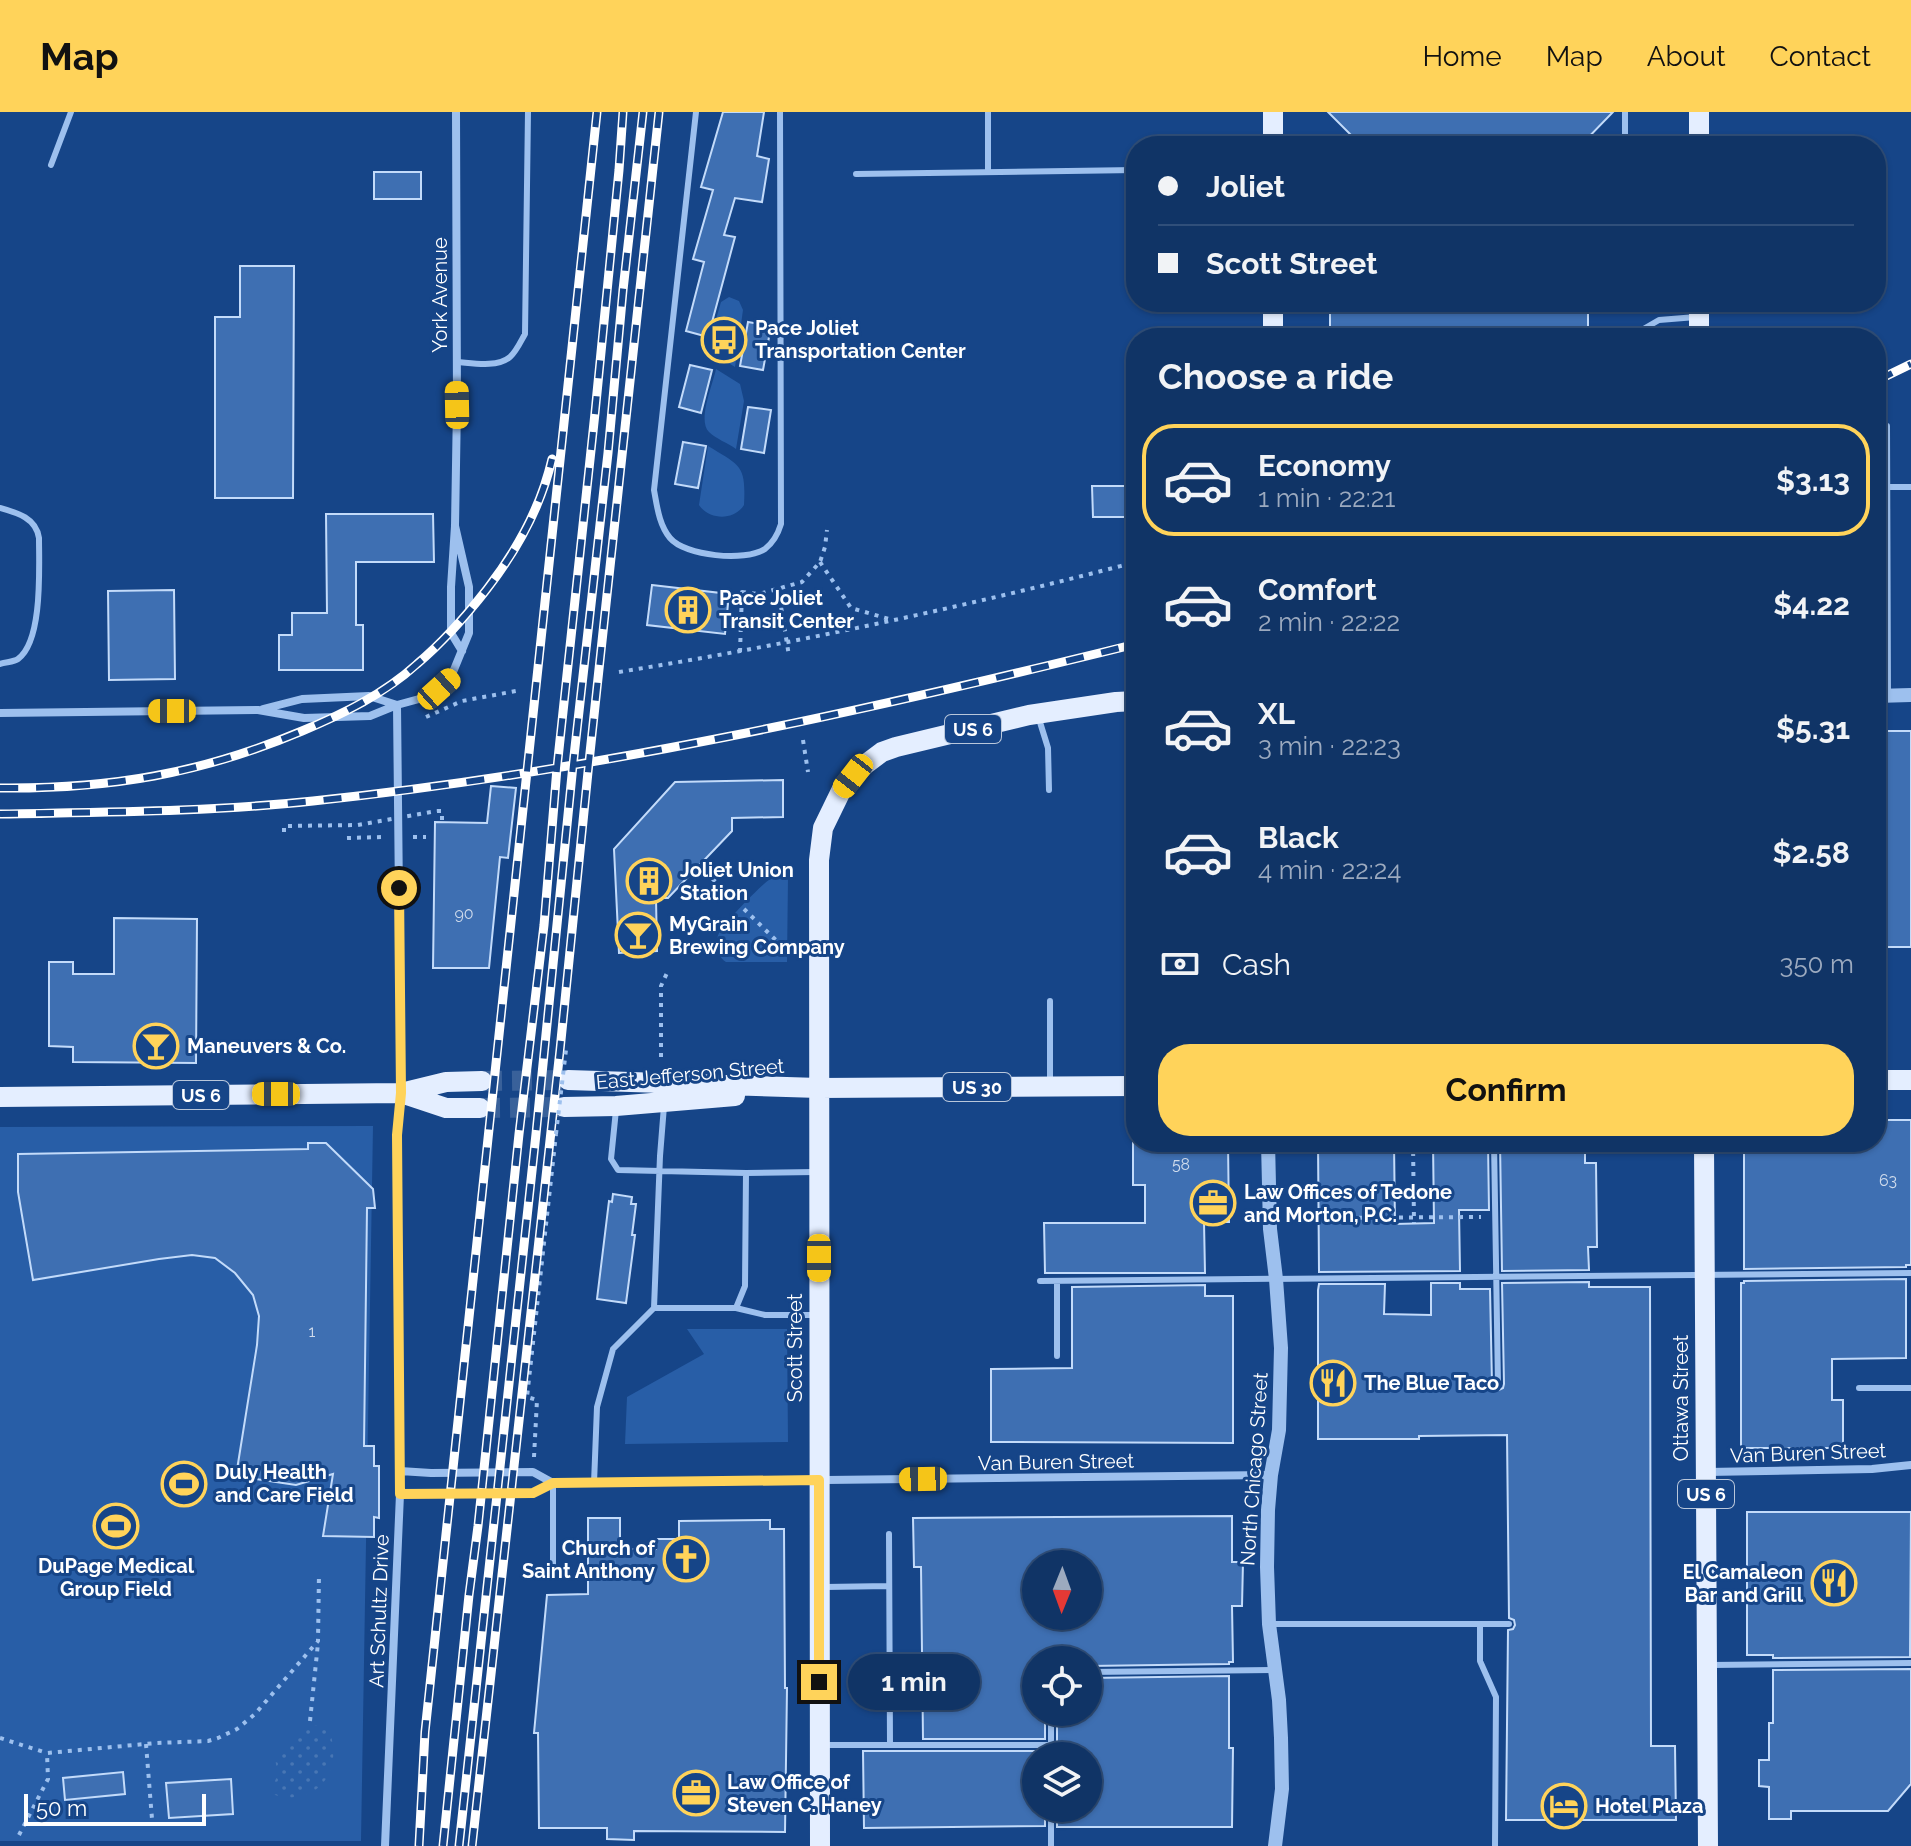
<!DOCTYPE html>
<meta charset="utf-8">
<style>
body{margin:0;font-family:Raleway,sans-serif;background:#193c6c;color:#f1f3f6;height:100vh;display:flex;flex-direction:column;font-size:30px;white-space:nowrap}
*{box-sizing:border-box;margin:0}
p{font-size:26px;color:#9caabf}
.icon{flex:none;width:44px;height:44px;fill:none;stroke:currentColor;stroke-width:2;stroke-linecap:round;stroke-linejoin:round}
.map{position:relative;flex:1;overflow:hidden}
.side{position:absolute;left:1126px;top:216px;width:760px;height:824px;display:flex;flex-direction:column;background:#103466;border-radius:32px;box-shadow:0 2px 6px #0004,0 0 0 2px #304f7a}
.side>*{flex:none}
.top-card{position:absolute;left:1126px;top:24px;width:760px;height:176px;border-radius:32px;box-shadow:0 2px 6px #0004,0 0 0 2px #304f7a;display:grid;align-content:center;height:176px;padding:0 32px;background:#103466}
.needle{width:52px;rotate:181deg}
.fabs{position:absolute;left:1022px;top:1438px;display:grid;gap:16px}
.fabs a{display:grid;place-items:center;width:80px;height:80px;border-radius:50%;background:#103466;box-shadow:0 2px 6px #0004,0 0 0 2px #304f7a;font-size:40px}
.scale{position:absolute;left:24px;bottom:20px;width:182px;box-sizing:border-box;padding-left:8px;border:4px solid #fff;border-top:0;font-size:22px;line-height:28px;white-space:nowrap;color:#fff;-webkit-text-stroke:6px #164588;paint-order:stroke}
.end{position:absolute;width:36px;height:36px;margin:-18px;border:10px solid #ffd35a;background:#111;box-shadow:0 0 0 4px #111}
.from{border-radius:50%}
.bubble{position:absolute;height:56px;border-radius:28px;background:#103466;box-shadow:0 2px 6px #0004,0 0 0 2px #304f7a;font-size:26px;font-weight:700;line-height:56px;text-align:center}
.car{position:absolute;width:24px;height:48px;margin:-24px -12px;border-radius:10px;box-shadow:0 0 6px 2px #0007;background:linear-gradient(#f5c518 24%,#345 0 40%,#f5c518 0 76%,#345 0 86%,#f5c518 0)}
.top-card b{display:flex;align-items:center;gap:28px;height:76px;font-size:30px}
.top-card b+b{border-top:2px solid #304f7a}
.top-card i{width:20px;height:20px;background:#f1f3f6}
ul{padding:0;list-style:none}
li{display:flex;align-items:center;gap:24px;height:112px;margin:0 16px 12px;padding:0 16px;border:4px solid transparent;border-radius:32px}
li div{flex:1}
li b{display:block;font-size:30px}
li em{font-style:normal;font-weight:700}
li.current{border-color:#ffd35a}
li>.icon{width:72px;height:72px;stroke-width:1.5}
h2{padding:0 32px;font-size:36px;line-height:96px}
.pay{display:flex;align-items:center;gap:20px;height:88px;padding:0 32px;font-size:30px}
.pay p{margin-inline-start:auto}
.action{display:flex;gap:16px;margin-top:auto;padding:16px 32px}
.action a{flex:1;height:92px;border-radius:32px;background:#ffd35a;color:#111;font-size:32px;font-weight:700;line-height:92px;text-align:center}
header{display:flex;align-items:center;gap:48px;box-sizing:border-box;height:112px;padding:0 40px;background:#ffd35a;color:#111}
header strong{font-size:38px}
nav{display:flex;gap:44px;margin-inline-start:auto;font-size:28px}
.map>svg:first-child{display:block}
.grass{fill:#285ea7}
.park{fill:url(#park-dots)}
.building{fill:#3e6fb2;stroke:#c3dbfa;stroke-width:2;fill-rule:evenodd}
.lines{fill:none;stroke-linecap:round;stroke-linejoin:round}
.primary-tunnel{stroke:#39619a;stroke-width:20;stroke-dasharray:20 10;stroke-linecap:butt}
.path{stroke:#9dc0ee;stroke-width:4;stroke-dasharray:4 6;stroke-linecap:butt}
.service{stroke:#9dc0ee;stroke-width:6}
.minor{stroke:#9dc0ee;stroke-width:8}
.tertiary{stroke:#9dc0ee;stroke-width:14}
.primary{stroke:#e4eeff;stroke-width:20}
.rail-casing{stroke:#fff;stroke-width:9}
.rail{stroke:#164588;stroke-width:6;stroke-dasharray:18;stroke-linecap:butt}
.path-bridge{stroke:#9dc0ee;stroke-width:4;stroke-dasharray:4 6;stroke-linecap:butt}
.route{stroke:#ffd35a;stroke-width:10}
.labels{text-anchor:middle;dominant-baseline:central;stroke-width:6;stroke-linejoin:round;paint-order:stroke}
.number-label{font-size:16px;fill:#cfdbec}
.shield{fill:#164588;stroke:#b9c7db;stroke-width:2}
.shield-label{font-size:18px;font-weight:bold;fill:#fff}
.street-label{font-size:20px;fill:#fff;stroke:#164588}
.poi-label{font-size:20px;font-weight:bold;fill:#fff;stroke:#164588;text-anchor:start}
</style>
<header>
<strong>Map</strong>
<nav><a>Home</a><a>Map</a><a>About</a><a>Contact</a></nav>
</header>
<div class="map">
<svg width="1911" height="1734" viewBox="0 0 1911 1734">
<defs>
<pattern id="park-dots" width="8" height="8" patternUnits="userSpaceOnUse" patternTransform="scale(2)"><rect width="8" height="8" fill="#285ea7"/><path d="M2 2h.1M6 6h.1" fill="none" stroke="#4876b4" stroke-width="1.8" stroke-linecap="round"/></pattern>
</defs>
<rect width="100%" height="100%" fill="#164588"/>
<path class="grass" d="M729,185l10,4 4,9 -8,57 -21,-13 -4,-14 11,-38z
M716,257l24,15 4,17 -8,48c-8,-6 -20,-10 -27,-17 -12,-11 4,-48 7,-63z
M708,334c33,20 38,19 36,59 -10,16 -35,15 -45,0z
M788,765l-1,85h-61c-9,-6 -12,-19 -7,-29 3,-8 43,-49 50,-53 6,-3 13,-2 19,-3z
M373,1014l-12,715h-361v-714z
M687,1217h100l1,113 -163,2 2,-47 77,-43z"/>
<path class="park" d="M308,1613l21,2c3,11 5,22 4,32 -4,33 -36,46 -63,34l8,-19 -3,-15 8,-5z"/>
<path class="building" d="M723,0h41l-7,44 12,3 -7,43 -27,-4 -11,37 11,2 -27,100 -22,-6 18,-69 -11,-3 20,-69 -12,-3z
M1328,0h285l-33,34h-218z
M374,60h47v27h-47z
M240,154h54l-1,232h-78v-181h25z
M1330,190h258v36h-258z
M748,210l23,4 -8,44 -23,-4z
M690,253l22,5 -11,43 -22,-6z
M748,295l23,3 -7,43 -23,-4z
M683,330l23,4 -8,42 -23,-4z
M1092,374h44v31h-43z
M326,402h107l1,48h-78v63h7v45h-84v-35h13v-22h35z
M652,473l77,9 -4,40 -78,-9z
M174,478l1,89 -66,1 -1,-89z
M1876,619h35v216h-35z
M783,668v37l-51,1v13l-64,67h-12l1,53 -38,2 -5,-104 61,-67z
M491,674l25,2 -8,70 -8,-1 -11,111h-56l2,-146 52,1z
M114,806l83,1 -1,144 -123,-1v-15l-24,-1v-84h24v12h41z
M1876,1008h35v145h-5v2l-162,2v-127h132z
M1133,1030h95l1,80h-25l1,51h-160l-1,-50h101v-38h-12z
M1318,1030h76l1,82 39,-1 -1,-81h55l1,68h-30l1,61 -141,1z
M1500,1030h85v21h11l1,84h-9l1,23 -87,1z
M308,1031h18l47,46 2,19h-8l-3,238h10v20h5v52l-5,-1v20l-51,-1 10,-62 -37,11 -60,-9 21,-131 2,-29 -6,-21 -18,-22 -20,-15 -23,-3 -33,4 -126,21 -15,-88v-38l290,-5z
M613,1082l19,3 -1,7h5l-4,31h3l-9,68 -29,-4 12,-98 3,1z
M1906,1167v79l-74,1v41h11v48h-102v-165h3v-2z
M1589,1170v5h61l1,459h24l1,74h-170l2,-190 5,-1 2,-4 -1,-5 -5,-2 -2,-183 -88,1v3h-101v-149l1,-6h66l-1,30 47,1v-32h29v6h30l2,95 2,5 5,1 4,-2 1,-4 -2,-101z
M1205,1173v11h28v147l-242,-1v-73l81,-1v-81z
M1747,1400h164l-1,145 -137,1v-3h-26z
M1232,1404v46h11l-1,44h-10l1,56h-4v2l-141,2v-6h-52v52h9v27h-122l-2,-172h-7l-1,-49zM1036,1452h52v52h-52z
M588,1406h32v31h36v-10h23v-18l91,-1v9h14l1,159h2l-2,144 -151,-1v9l-27,-1v-11h-68l-1,-95h-4l13,-138 41,-1z
M1911,1557v115l-23,27h-97v8h-22v-32l-10,-1v-26h10v-37h4v-53z
M1229,1564v72h4l-1,79h-175v-19h31v-52h-31v-44h31v-34z
M863,1639h182v5h-9v52h9v18l-181,2z
M123,1660l2,22 -60,6 -2,-22z
M231,1667l2,35 -64,4 -3,-35z"/>
<g class="lines">
<path class="primary-tunnel" d="M482,969l86,-1
M480,996l84,-1"/>
<path class="path" d="M820,450l31,46 38,11
M778,476l11,68
M740,540l2,-60 17,2 43,-12 18,-20 5,-15 2,-17
M619,560c174,-28 346,-65 517,-110
M426,605l36,-16 54,-10
M803,628l5,32
M437,699h5v11
M284,720v-6l74,-1
M413,725h13
M347,726l35,-1
M698,753l22,21
M744,797l44,43
M661,945v-71l6,-13
M1413,1030l1,81
M1395,1077h39
M1309,1106l172,-1
M534,1345l3,-57 -10,-3 29,-263
M310,1609l8,-78
M0,1626l47,15
M146,1632l6,75
M19,1723l29,-56 -1,-26 109,-10 52,-2 10,-3 19,-9 18,-15 63,-73 1,-68"/>
<path class="service" d="M696,0l-42,378c3,16 5,35 16,48 15,18 75,24 95,11 9,-7 13,-15 16,-25l-1,-412
M1625,34v-34
M51,53l20,-53
M988,60v-60
M856,62l280,-4
M1628,226l31,-18 37,-3
M457,250c15,1 40,6 53,-5 6,-5 11,-16 15,-23l3,-222
M1887,314l1,269
M1887,375h24
M0,396c18,5 36,10 39,30 0,29 4,103 -21,121 -4,3 -13,3 -18,5
M1039,607l9,29 1,42
M1050,889v81
M616,998l-5,49 7,11 128,3 -1,113 -9,22h-82
M1494,1030l4,242
M746,1061l69,-1
M1040,1169l871,-8
M736,1196l29,7h50
M1057,1244v-75
M1859,1276h52
M553,1371v92
M594,1371l3,-76 16,-58 41,-41 6,-152 4,-50
M825,1475l64,-1
M1269,1512h240
M1480,1512v37l16,36 -1,149
M1711,1553l200,-2
M1088,1560l187,-2
M1051,1600v44
M824,1633h66l-1,-211
M890,1633h161
M1051,1696v38"/>
<path class="minor" d="M456,0l1,293 -2,121 -4,61v46l11,18
M263,597l39,-10 67,-3 28,9
M0,601l258,-3 46,8 66,-2 27,-11 22,-6 20,-10 12,-12 18,-44v-46l-14,-61
M400,1359l31,2 102,-1 20,11
M1707,1360l165,-3 39,-4
M400,1382l133,-1 20,-10 718,-8
M385,1734l15,-352 -3,-359 4,-42 -4,-388"/>
<path class="tertiary" d="M1876,584l35,-1
M1268,1030l2,87 6,50 5,69 -2,82 -8,45 -3,35 -1,57 2,57 10,76 2,38 1,51 -7,57"/>
<path class="primary" d="M1699,0v34
M1273,34v-34
M1699,190v36
M1273,226v-36
M568,968l251,8 317,-2
M1876,968h35
M401,981l45,15h34
M0,985l401,-4 45,-11 36,-1
M564,995l52,-1 119,-10
M1704,1030l4,704
M820,1734l-1,-986 4,-32 19,-39 11,-13 13,-12 16,-12 14,-5 133,-32 87,-13 20,-1"/>
<g class="rail-casing">
<path id="rail" d="M1876,269l35,-17
M0,676c110,1 200,-14 302,-57 41,-17 82,-37 115,-67 26,-22 49,-48 70,-75 30,-39 54,-82 65,-130
M0,702c104,-2 209,-2 313,-13 278,-29 552,-90 823,-157
M419,1734l6,-114 172,-1620
M443,1734l26,-251 9,-69 41,-392 25,-209 13,-157 38,-355 24,-243 4,-58
M459,1734l77,-712 37,-369 35,-312 15,-163 20,-178
M472,1734l88,-796 29,-288 70,-650"/>
</g>
<use href="#rail" class="rail"/>
<path class="path-bridge" d="M358,713l79,-14
M556,1022l10,-84"/>
</g>
<g class="lines">
<path class="route" d="M399,776l2,205 -4,42 3,359 133,-1 20,-10 266,-3v202"/>
</g>
<defs>
<g id="bus-ring" transform="scale(2.3)"><circle r="9.5" fill="#164588" stroke="#ffd35a" stroke-width="1.5"/><path d="M-5-6H5V4H4V6H2V4H-2V6H-4V4H-5ZM-3.5-4V0h7V-4ZM-3.5 1.2v1.5H-2V1.2ZM2 1.2v1.5H3.5V1.2Z" fill="#ffd35a"/></g>
<g id="building-ring" transform="scale(2.3)"><circle r="9.5" fill="#164588" stroke="#ffd35a" stroke-width="1.5"/><path d="M-4-6H4V6H1V3H-1V6H-4ZM-2.5-4.3h1.7v1.8h-1.7ZM.8-4.3h1.7v1.8H.8ZM-2.5-1h1.7V.8h-1.7ZM.8-1h1.7V.8H.8Z" fill="#ffd35a"/></g>
<g id="bar-ring" transform="scale(2.3)"><circle r="9.5" fill="#164588" stroke="#ffd35a" stroke-width="1.5"/><path d="M-6-5H6L.8 .8V4.5H3.5V6h-7V4.5H-.8V.8Z" fill="#ffd35a"/></g>
<g id="office-ring" transform="scale(2.3)"><circle r="9.5" fill="#164588" stroke="#ffd35a" stroke-width="1.5"/><path d="M-6-3h4V-5.5h4V-3h4V5H-6ZM-1-4.5V-3h2v-1.5ZM-6 0V1H6V0Z" fill="#ffd35a"/></g>
<g id="restaurant-ring" transform="scale(2.3)"><circle r="9.5" fill="#164588" stroke="#ffd35a" stroke-width="1.5"/><path d="M-5-6h1v4h1v-4h1v4h1v-4h1v5L-1.5 .5V6h-2V.5L-5-1ZM5-6V6H3V1.5H1.5Q1.5-4 5-6Z" fill="#ffd35a"/></g>
<g id="stadium-ring" transform="scale(2.3)"><circle r="9.5" fill="#164588" stroke="#ffd35a" stroke-width="1.5"/><path d="M0-5a6.5 5 0 1 0 0 10a6.5 5 0 1 0 0-10ZM-3.5-1.8h7v3.6h-7Z" fill="#ffd35a"/></g>
<g id="church-ring" transform="scale(2.3)"><circle r="9.5" fill="#164588" stroke="#ffd35a" stroke-width="1.5"/><path d="M-1.2-6h2.4v3.5h3.3v2.4h-3.3V6h-2.4V-.1h-3.3v-2.4h3.3Z" fill="#ffd35a"/></g>
<g id="hotel-ring" transform="scale(2.3)"><circle r="9.5" fill="#164588" stroke="#ffd35a" stroke-width="1.5"/><path d="M-6-4.5h1.5V1H6V5H4.5V3h-9V5H-6ZM-4 0a1.8 1.8 0 1 1 3.6 0ZM.5 0V-2.5h3Q6-2.5 6 0Z" fill="#ffd35a"/></g>
</defs>
<g fill-rule="evenodd">
<use href="#bus-ring" x="724" y="228"/>
<use href="#building-ring" x="688" y="498"/>
<use href="#building-ring" x="649" y="769"/>
<use href="#bar-ring" x="638" y="823"/>
<use href="#bar-ring" x="156" y="934"/>
<use href="#office-ring" x="1213" y="1091"/>
<use href="#restaurant-ring" x="1333" y="1271"/>
<use href="#stadium-ring" x="184" y="1372"/>
<use href="#stadium-ring" x="116" y="1414"/>
<use href="#church-ring" x="686" y="1447"/>
<use href="#restaurant-ring" x="1834" y="1471"/>
<use href="#office-ring" x="696" y="1681"/>
<use href="#hotel-ring" x="1564" y="1694"/>
</g>
<g class="labels">
<g class="number-label">
<text x="464" y="801">90</text>
<text x="1181" y="1052">58</text>
<text x="1888" y="1068">63</text>
<text x="312" y="1219">1</text>
</g>
<g class="shield">
<rect x="945" y="603" width="56" height="28" rx="6"/>
<rect x="943" y="961" width="68" height="28" rx="6"/>
<rect x="173" y="969" width="56" height="28" rx="6"/>
<rect x="1678" y="1368" width="56" height="28" rx="6"/>
</g>
<g class="shield-label">
<text x="973" y="617">US 6</text>
<text x="977" y="975">US 30</text>
<text x="201" y="983">US 6</text>
<text x="1706" y="1382">US 6</text>
</g>
<g class="street-label">
<text transform="translate(440 183) rotate(-90)">York Avenue</text>
<text transform="translate(690 962) rotate(-5)">East Jefferson Street</text>
<text transform="translate(795 1236) rotate(-90)">Scott Street</text>
<text transform="translate(1681 1286) rotate(-90)">Ottawa Street</text>
<text transform="translate(1808 1341) rotate(-2)">Van Buren Street</text>
<text transform="translate(1056 1350) rotate(-1)">Van Buren Street</text>
<text transform="translate(1254 1357) rotate(-86)">North Chicago Street</text>
<text transform="translate(379 1499) rotate(-88)">Art Schultz Drive</text>
</g>
<g class="poi-label">
<text x="755" y="216">Pace Joliet<tspan x="755" dy="23">Transportation Center</tspan></text>
<text x="719" y="486">Pace Joliet<tspan x="719" dy="23">Transit Center</tspan></text>
<text x="680" y="758">Joliet Union<tspan x="680" dy="23">Station</tspan></text>
<text x="669" y="812">MyGrain<tspan x="669" dy="23">Brewing Company</tspan></text>
<text x="187" y="934">Maneuvers &amp; Co.</text>
<text x="1244" y="1080">Law Offices of Tedone<tspan x="1244" dy="23">and Morton, P.C.</tspan></text>
<text x="1364" y="1271">The Blue Taco</text>
<text x="215" y="1360">Duly Health<tspan x="215" dy="23">and Care Field</tspan></text>
<text x="655" y="1436" text-anchor="end">Church of<tspan x="655" dy="23">Saint Anthony</tspan></text>
<text x="116" y="1454" text-anchor="middle">DuPage Medical<tspan x="116" dy="23">Group Field</tspan></text>
<text x="1803" y="1460" text-anchor="end">El Camaleon<tspan x="1803" dy="23">Bar and Grill</tspan></text>
<text x="727" y="1670">Law Office of<tspan x="727" dy="23">Steven C. Haney</tspan></text>
<text x="1595" y="1694">Hotel Plaza</text>
</g>
</g>
</svg>
<div class="fabs">
<a><svg class="needle" viewBox="-14 -14 28 28"><path d="M0-13l5 13h-10z" fill="#e53935"/><path d="M0 13l5-13h-10z" fill="#9caabf"/></svg></a>
<a><svg class="icon" aria-label="locate" viewBox="0 0 24 24"><circle cx="12" cy="12" r="6"/><path d="M12 2v4M12 18v4M2 12h4M18 12h4"/></svg></a>
<a><svg class="icon" aria-label="layers" viewBox="0 0 24 24"><path d="M12 4l9 5-9 5-9-5zM3 14l9 5 9-5"/></svg></a>
</div>
<div class="scale">50 m</div>
<i class="end from" style="left:399px;top:776px"></i>
<i class="end" style="left:819px;top:1570px"></i>
<div class="bubble" style="left:848px;top:1542px;width:132px">1 min</div>
<i class="car" style="left:457px;top:293px;rotate:359deg"></i>
<i class="car" style="left:439px;top:577px;rotate:48deg"></i>
<i class="car" style="left:172px;top:599px;rotate:270deg"></i>
<i class="car" style="left:853px;top:664px;rotate:218deg"></i>
<i class="car" style="left:276px;top:982px;rotate:270deg"></i>
<i class="car" style="left:819px;top:1146px;rotate:180deg"></i>
<i class="car" style="left:923px;top:1367px;rotate:269deg"></i>
<div class="top-card">
<b><i class="from"></i>Joliet</b>
<b><i></i>Scott Street</b>
</div>
<section class="side">
<h2>Choose a ride</h2>
<ul>
<li class="current"><svg class="icon" aria-label="car" viewBox="0 0 24 24"><path d="M5 17H2v-5l4-1 3-4h7l3 4 3 1v5h-3M9 17h6M6 11h13"/><circle cx="7" cy="17" r="2"/><circle cx="17" cy="17" r="2"/></svg><div><b>Economy</b><p>1 min · 22:21</p></div><em>$3.13</em></li>
<li><svg class="icon" aria-label="car" viewBox="0 0 24 24"><path d="M5 17H2v-5l4-1 3-4h7l3 4 3 1v5h-3M9 17h6M6 11h13"/><circle cx="7" cy="17" r="2"/><circle cx="17" cy="17" r="2"/></svg><div><b>Comfort</b><p>2 min · 22:22</p></div><em>$4.22</em></li>
<li><svg class="icon" aria-label="car" viewBox="0 0 24 24"><path d="M5 17H2v-5l4-1 3-4h7l3 4 3 1v5h-3M9 17h6M6 11h13"/><circle cx="7" cy="17" r="2"/><circle cx="17" cy="17" r="2"/></svg><div><b>XL</b><p>3 min · 22:23</p></div><em>$5.31</em></li>
<li><svg class="icon" aria-label="car" viewBox="0 0 24 24"><path d="M5 17H2v-5l4-1 3-4h7l3 4 3 1v5h-3M9 17h6M6 11h13"/><circle cx="7" cy="17" r="2"/><circle cx="17" cy="17" r="2"/></svg><div><b>Black</b><p>4 min · 22:24</p></div><em>$2.58</em></li>
</ul>
<div class="pay"><svg class="icon" aria-label="cash" viewBox="0 0 24 24"><path d="M3 7h18v10H3z"/><circle cx="12" cy="12" r="2"/></svg>Cash<p>350 m</p></div>
<div class="action"><a>Confirm</a></div>
</section>
</div>
